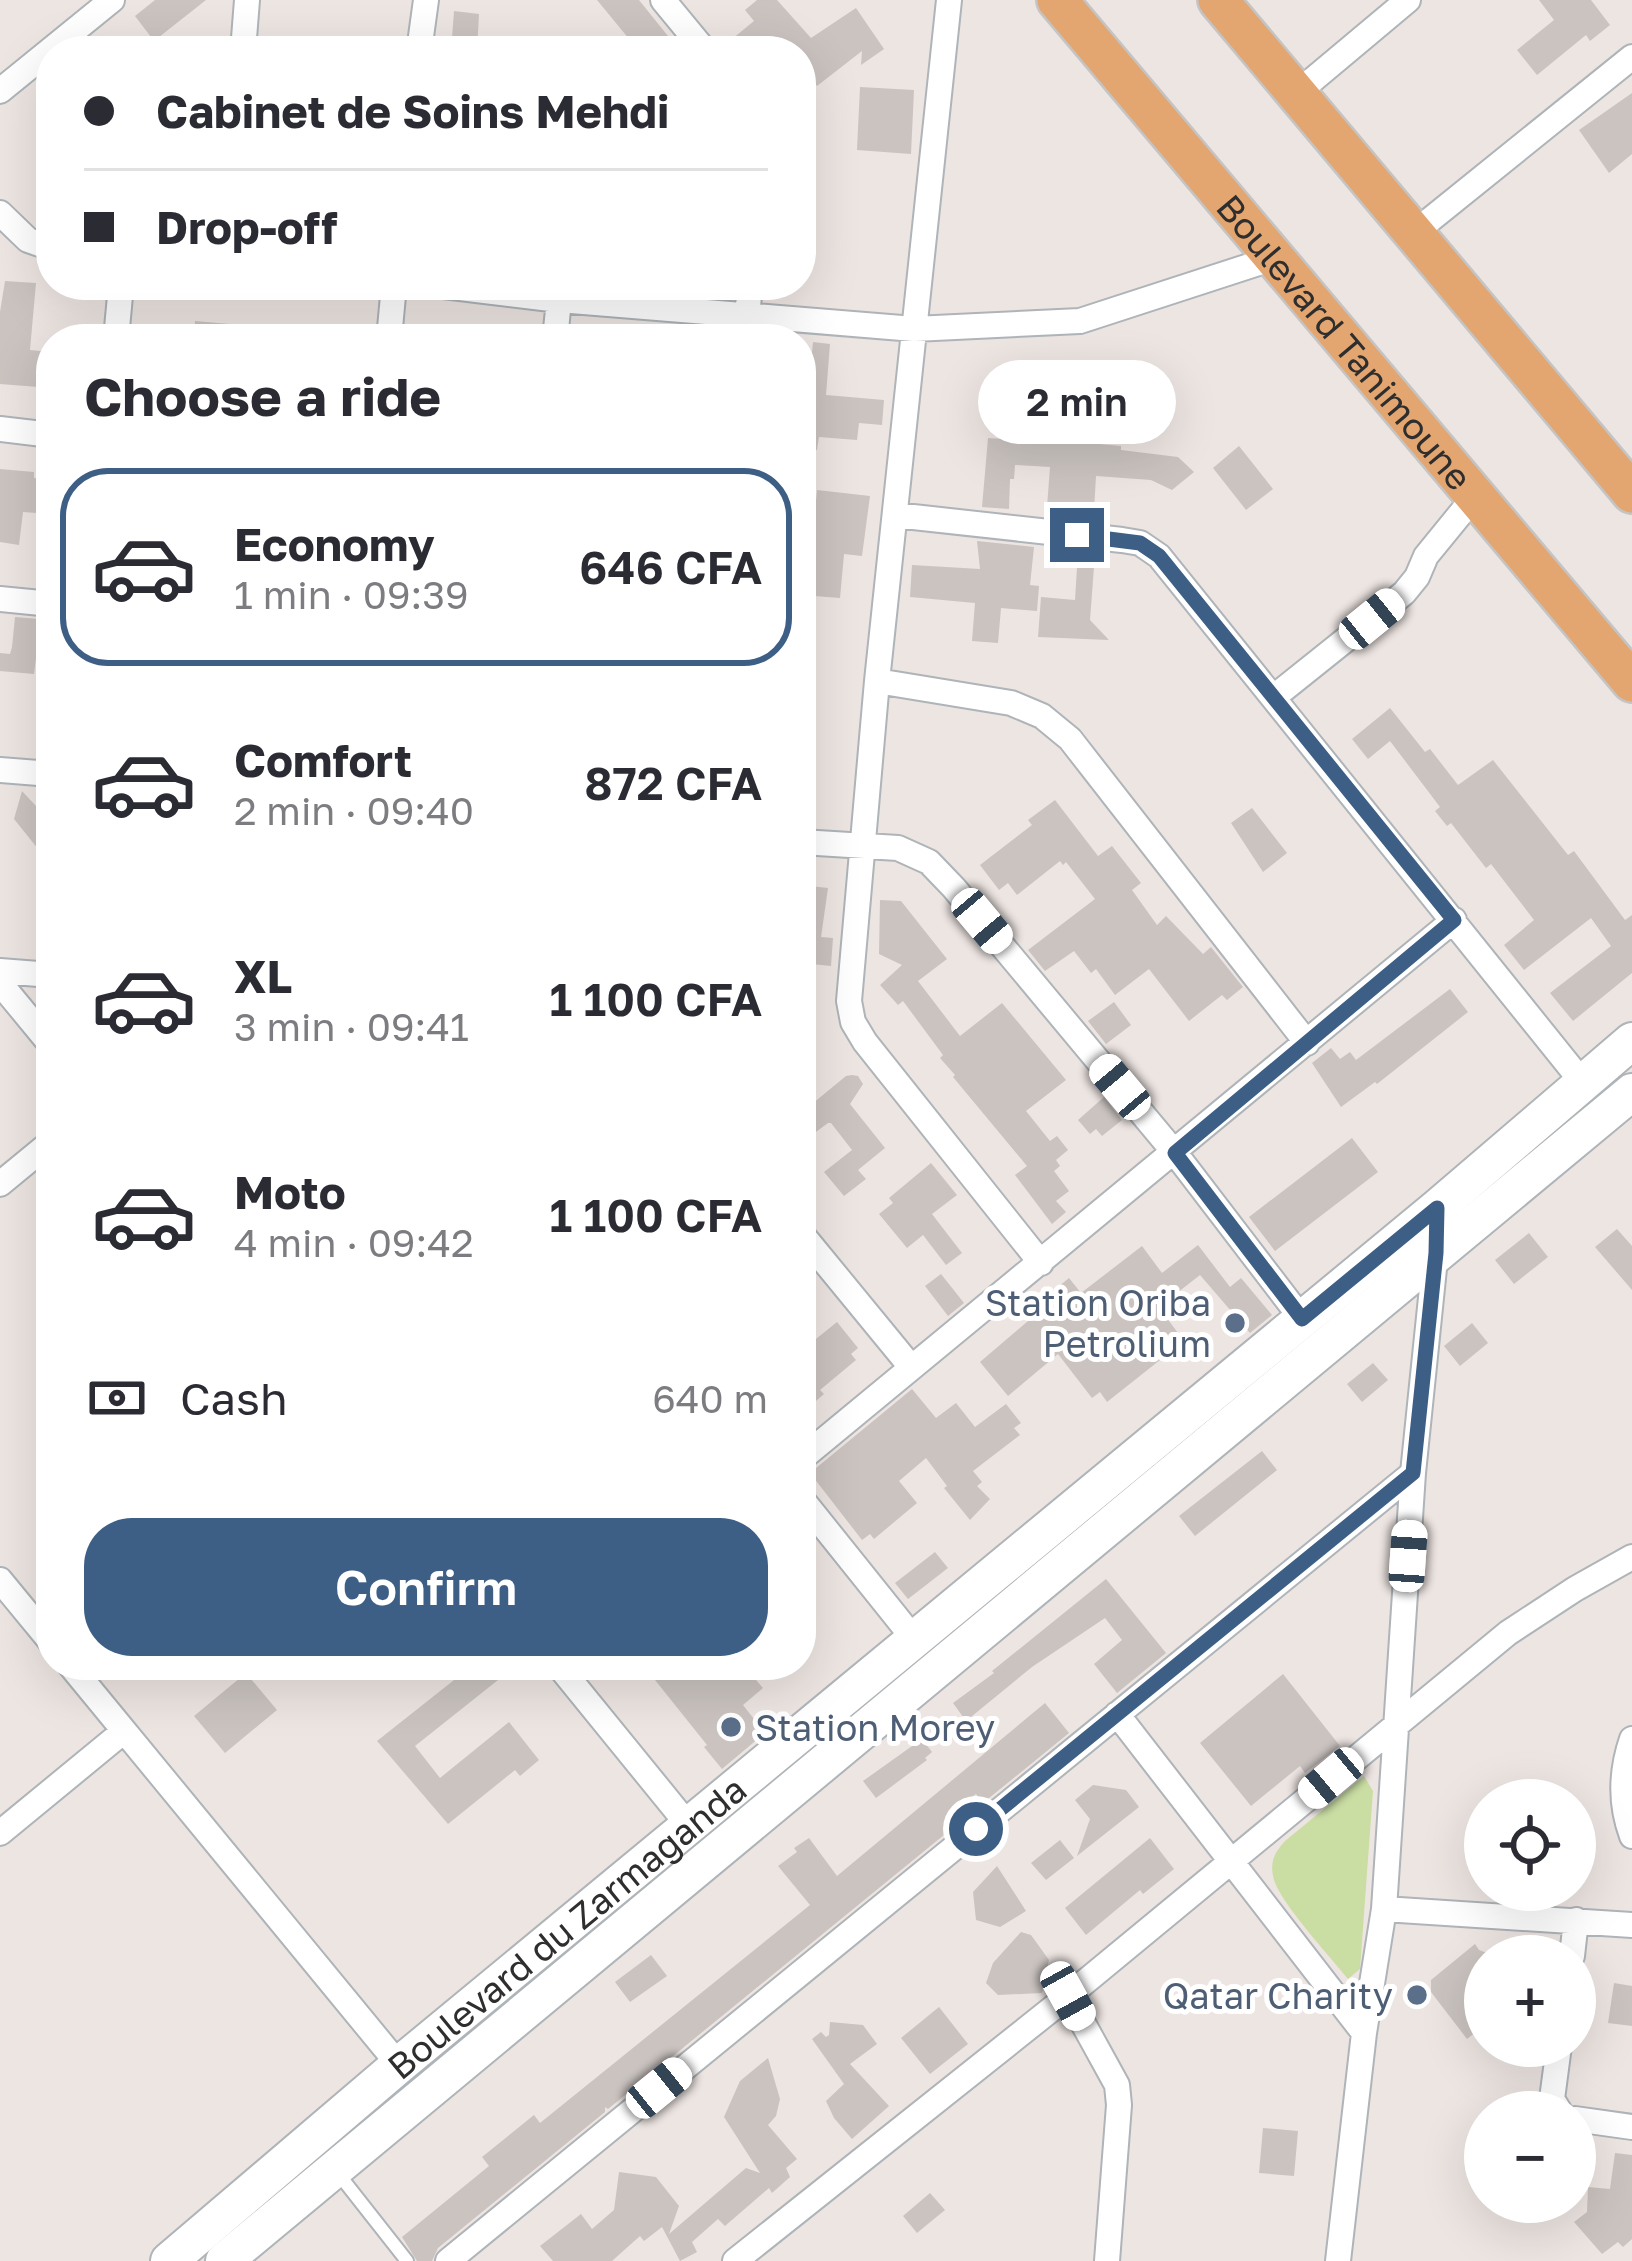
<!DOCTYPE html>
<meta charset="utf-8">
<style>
body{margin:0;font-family:"Golos Text",sans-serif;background:#f2f2f3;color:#2b2b33;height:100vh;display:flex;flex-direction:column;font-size:45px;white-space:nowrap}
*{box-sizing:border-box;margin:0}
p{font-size:39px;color:#7c7c81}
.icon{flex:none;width:66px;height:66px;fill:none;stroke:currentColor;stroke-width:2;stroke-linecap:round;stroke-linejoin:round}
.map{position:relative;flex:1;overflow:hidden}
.drawer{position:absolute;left:36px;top:324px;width:780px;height:1356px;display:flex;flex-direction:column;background:#fff;border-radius:48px;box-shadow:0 12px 48px #0002}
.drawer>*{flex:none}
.banner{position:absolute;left:36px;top:36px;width:780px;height:264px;border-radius:48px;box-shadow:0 12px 48px #0002;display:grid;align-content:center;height:264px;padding:0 48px;background:#fff}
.buttons{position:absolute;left:1464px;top:1779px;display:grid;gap:24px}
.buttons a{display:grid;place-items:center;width:132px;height:132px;border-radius:50%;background:#fff;box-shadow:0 12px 48px #0002;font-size:60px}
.end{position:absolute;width:54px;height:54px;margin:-27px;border:15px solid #3d5e85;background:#fff;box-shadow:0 0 0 6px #fff}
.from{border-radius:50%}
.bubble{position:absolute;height:84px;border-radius:42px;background:#fff;box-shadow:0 12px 48px #0002;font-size:39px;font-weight:600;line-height:84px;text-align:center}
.car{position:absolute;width:36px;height:72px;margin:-36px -18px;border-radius:15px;box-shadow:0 0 9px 3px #0007;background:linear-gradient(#fff 24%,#345 0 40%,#fff 0 76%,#345 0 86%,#fff 0)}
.banner b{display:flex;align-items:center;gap:42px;height:114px;font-size:45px}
.banner b+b{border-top:3px solid #e1e1e2}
.banner i{width:30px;height:30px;background:#2b2b33}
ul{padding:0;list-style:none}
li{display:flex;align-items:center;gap:36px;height:198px;margin:0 24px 18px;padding:0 24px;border:6px solid transparent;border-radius:48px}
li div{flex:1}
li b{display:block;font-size:45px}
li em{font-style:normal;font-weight:600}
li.current{border-color:#3d5e85}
li>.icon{width:108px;height:108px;stroke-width:1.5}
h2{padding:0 48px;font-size:54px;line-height:144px}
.pay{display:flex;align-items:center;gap:30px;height:132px;padding:0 48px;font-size:45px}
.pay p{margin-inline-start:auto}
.primary-button{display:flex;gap:24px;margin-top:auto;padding:24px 48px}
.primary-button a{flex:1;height:138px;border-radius:48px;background:#3d5e85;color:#fff;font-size:48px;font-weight:600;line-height:138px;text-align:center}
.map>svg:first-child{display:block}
.green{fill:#cadea4}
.building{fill:#cac3c0}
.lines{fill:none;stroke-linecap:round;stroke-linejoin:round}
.lane-casing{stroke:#aeb4b8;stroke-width:16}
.street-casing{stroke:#aeb4b8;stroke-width:28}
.secondary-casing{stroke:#aeb4b8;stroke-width:40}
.primary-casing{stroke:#c4c4c4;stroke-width:44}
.lane{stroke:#fff;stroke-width:12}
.street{stroke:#fff;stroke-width:24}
.secondary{stroke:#fff;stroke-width:36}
.primary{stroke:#e4a670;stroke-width:39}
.route{stroke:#3d5e85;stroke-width:15}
.service-dot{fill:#5c6f8a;stroke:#fff;stroke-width:4.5}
.labels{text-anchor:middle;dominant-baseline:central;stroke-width:10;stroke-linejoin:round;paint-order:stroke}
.street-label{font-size:36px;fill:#2e2e2e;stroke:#fff}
.service-label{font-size:36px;fill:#4e5e75;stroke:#fff;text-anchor:end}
</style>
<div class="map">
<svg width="1632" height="2261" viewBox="0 0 1632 2261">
<rect width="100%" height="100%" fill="#ede5e2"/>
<path class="green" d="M1364,1776l9,15 -13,178 -12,10c-17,-22 -71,-79 -75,-103 -3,-15 2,-24 12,-35z"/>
<path class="building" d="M155,0h51l-52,41 -19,-25z
M597,0h42l41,51h-41z
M757,0h20l34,38 45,-30 28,41 -23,16 1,-14 -45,35 -16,-20v-15h-59l-10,-12 22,-18 -9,-11z
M1539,0h52l19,25 -20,16 -4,-6 -49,40 -20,-25 37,-30z
M454,11l25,3 -2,37h-26z
M860,87l54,3 -3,64 -54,-4z
M1632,93v61l-23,19 -30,-43z
M5,281l31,2 -6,67 21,2v36l-51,-4v-72z
M195,321l57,5 -1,13h-57z
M813,342l17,2 -4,51 58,5 -2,25 -23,-2 -2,17 -38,-3 -2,13 -16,-1v-55h7z
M988,438l44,3 1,-3 88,8v4l57,7 16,15 -22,18 -21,-10 -55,-4 -2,35 -47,-4 3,-40 -35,-2 -1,14h-4l-1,30 -27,-2z
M1239,446l34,43 -27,21 -33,-42z
M0,469l34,3v6l17,1v35l-28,-2 -4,33 -19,-3z
M817,490l53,6 -8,60 -18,-2 -4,44 -39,-3v-43l10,1z
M977,541l57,6 -4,38 9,1 -2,25 -36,-3 -3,35 -26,-2 3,-38 -65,-6 2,-32 68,4z
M1078,552l17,2 -5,66 19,20 -71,-3 3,-40 34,3z
M15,617l36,3v24l-13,-1 -4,31 -34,-3v-18l10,1 2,-7z
M1390,708l35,44 5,-3 28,36 35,-25 75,95 6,-4 51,69 7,-5v58l-59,48 -23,-28 61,-47 -20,-28 -67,52 -20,-25 30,-25 -43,-56 -5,4 -35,-45 -4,3 -12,-15 5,-4 -50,-66 -22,18 -16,-20z
M22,791l29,31v43l-37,-46z
M1055,800l43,56 14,-10 29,37 -9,7 25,35 9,-9 37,38 8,-7 32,40 -16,13 -5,-5 -33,26 -40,-52 -34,26 -19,-26 -5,4 -17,-22 -29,20 -17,-21 67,-51 -29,-37 -3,3 -3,-4 -43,34 -9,-12 -9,7 -19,-25 52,-40 -4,-5z
M1252,808l35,45 -24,19 -32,-49z
M801,885l27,3 -7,49 12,1 -2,28 -30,-3z
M880,900l21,1 46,58 -29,22 42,55 42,-33 64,77 -40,31 24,30 7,-5 11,14 -12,10 4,6 -6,5 15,20 -13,10 10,11 -14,12 -37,-49 12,-9 -74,-89 2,-2 -15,-17 3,-3 -40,-54 -5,4 -18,-20 22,-20 -23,-11z
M1450,989l18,23 -91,72 -2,-2 -34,25 -29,-44 19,-15 9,11 10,-7 6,8z
M1114,1002l17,23 -25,19 -18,-23z
M852,1075l6,1 5,8 -13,20 35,44 -27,22 8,9 -22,17 -20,-24 28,-22 -21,-27h-3l-27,20v-30l45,-37z
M1104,1097l18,23 -20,16 -6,-7 -6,5 -12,-14z
M1352,1138l26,34 -103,79 -26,-34z
M931,1163l26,32 -25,19 30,39 -16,12 -23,-30 -16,13 -28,-34 14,-11 -4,-5z
M1617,1229l15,17v44l-37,-43z
M1529,1233l19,24 -34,27 -19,-24z
M1198,1245l32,42 11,-9 31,37 -22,18 -50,-58 -32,25 8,9 -10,8 18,24 -77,61 -7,-10 -8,6 -34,-44 -50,42 -28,-34 55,-47 -2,-2 6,-5 -3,-3 33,-27 12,15 61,-47 20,27z
M941,1274l23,29 -16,13 -23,-30z
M837,1322l21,26 -7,6 5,6 -36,30 4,4 -23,20v-63z
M1472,1323l16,20 -28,23 -16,-20z
M1373,1363l15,17 -26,22 -15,-18z
M912,1389l24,29 20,-15 19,24 31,-23 15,19 -7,5 6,7 -47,36 9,11 -5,4 13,13 -20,21 -26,-32 3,-2 -21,-28 -27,23 18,22 -43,36 -4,-5 -8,6 -52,-67z
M1262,1451l15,19 -82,66 -16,-20z
M935,1552l13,16 -40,31 -13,-16z
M1106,1579l60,74 -49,40 -23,-29 28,-24 -17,-22 -73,49 -66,54 -13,-18 41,-30 -2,-2z
M473,1665h44l-102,81 25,32 69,-56 30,38 -19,16 -5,-6 -67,54 -71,-83z
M650,1665h93l20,23 -20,17 22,28 -43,36 -18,-22 3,-2 -52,-65 5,-3z
M246,1673l31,37 -52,43 -31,-37z
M1283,1674l57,72 -35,27 -5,-7 -49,40 -51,-63z
M1045,1703l24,30 -86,70 -7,-9 -17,12 7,11 -358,292 -3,-2v5l-167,136 -6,13h-15l-15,-24 87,-71 -7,-9 52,-42 6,8 270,-218 -32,-39 19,-14 -3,-4 15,-10 28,38z
M922,1739l10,13 -7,6 2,2 -51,38 -13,-17z
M1093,1785l33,5 13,17 -62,49 13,-37 -15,-19z
M1150,1838l24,31 -31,25 -3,-4 -54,45 -21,-27z
M1060,1840l14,18 -28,22 -15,-17z
M997,1866l29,45 -26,16 -24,-7 -3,-28z
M1021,1932l10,3 18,25 -7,33 -44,2 -12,-12 7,-20z
M1475,1944l4,6 8,3 -2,25 -16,12 16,22v13l-18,14 -36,-47v-12z
M651,1955l16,21 -37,26 -15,-20z
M1614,1983l18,3v40l-24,-3z
M939,2007l29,37 -38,30 -29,-36z
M830,2022l33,3 14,19 -27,20 39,42 -37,33 -18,-21 -8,-17 18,-17 -32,-45 9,-7 5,5 3,-2z
M768,2058l12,41 -4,17 -8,9 29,34 -11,9 4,9 -18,16 -3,-5 -44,38 -7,-7 -26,23 5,10 -17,9 -18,-34 -18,14 -4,-5 -28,25h-59l-13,-15 41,-32 11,15 22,-19 5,-38 37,5 23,29 -10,28 77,-66 14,5 -36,-56 16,-36z
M1263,2128l35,3 -4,45 -35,-3z
M1615,2153l17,2v84l-9,8 -5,-5 -16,12 -28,-32 13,-10 1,-25 22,2z
M930,2193l15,17 -28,23 -14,-17z"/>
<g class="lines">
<g class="lane-casing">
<path id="lane" d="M337,2172l70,89"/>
</g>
<g class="street-casing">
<path id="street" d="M663,0l42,51
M949,0l-72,681 -28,320 4,21 12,20 176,221
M243,51l4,-51
M419,51l7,-51
M0,91l112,-91
M1297,93l111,-93
M0,213l28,27 23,8
M1415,232l217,-175
M435,285l124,15 355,29 166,-8 194,-63
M116,339l5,-54
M389,339l5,-54
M555,339l4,-39
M745,339l5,-54
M0,429l51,6
M895,515l227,25 18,3 19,13 424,527
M0,599l51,5
M877,681l134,22 31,13 28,23 237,304
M1274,697l130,-104 13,-16 9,-21 49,-60
M0,770l51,4
M801,842l97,6 31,14 25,26 221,265 127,166
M0,971l51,4
M0,983l51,62
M0,1184l51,-42
M801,1233l110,134
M801,1459l653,-539
M801,1498l113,141
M0,1580l51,62
M70,1665l329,400
M558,1665l131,161
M1117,1714l247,319
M1632,1739c-11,32 -12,65 0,97
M0,1833l124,-102
M1384,1909l248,16
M1572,1956l4,-36
M1068,1996l49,89 2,20 -12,156
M1559,2046l-7,53 8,13
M1575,2119l57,8
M448,2261l965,-788
M735,2261l333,-265 440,-363 67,-44 57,-32
M1338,2261l26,-228 20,-124 29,-436 23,-224"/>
</g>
<g class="secondary-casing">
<g id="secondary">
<path id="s1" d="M169,2261l230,-196 1038,-857 195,-167"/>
<path d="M224,2261l1408,-1169"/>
</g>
</g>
<g class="primary-casing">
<g id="primary">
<path id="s2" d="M1057,0l575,682"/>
<path d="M1218,0l414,493"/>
</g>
</g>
<use href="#lane" class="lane"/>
<use href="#street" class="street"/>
<use href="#secondary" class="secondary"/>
<use href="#primary" class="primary"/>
</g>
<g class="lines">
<path class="route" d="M976,1829l437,-356 23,-220 1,-45 -135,111 -127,-166 279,-233 -295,-364 -19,-13 -63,-8"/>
</g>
<g class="service-dot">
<circle cx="1235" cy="1323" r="12"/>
<circle cx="731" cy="1727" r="12"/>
<circle cx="1417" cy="1995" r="12"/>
</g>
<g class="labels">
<g class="street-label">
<text stroke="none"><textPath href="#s2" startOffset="447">Boulevard Tanimoune</textPath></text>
<text stroke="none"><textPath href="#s1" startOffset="519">Boulevard du Zarmaganda</textPath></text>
</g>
<g class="service-label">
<text x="1211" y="1302">Station Oriba<tspan x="1211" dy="41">Petrolium</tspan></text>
<text x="755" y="1727" text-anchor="start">Station Morey</text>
<text x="1393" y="1995">Qatar Charity</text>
</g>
</g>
</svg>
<div class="buttons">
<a><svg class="icon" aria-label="locate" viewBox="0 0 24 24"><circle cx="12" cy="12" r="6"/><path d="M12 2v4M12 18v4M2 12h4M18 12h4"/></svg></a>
<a>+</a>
<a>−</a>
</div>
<i class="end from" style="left:976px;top:1829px"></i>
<i class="end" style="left:1077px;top:535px"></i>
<div class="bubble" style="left:978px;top:360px;width:198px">2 min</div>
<i class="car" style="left:1372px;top:619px;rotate:51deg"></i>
<i class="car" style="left:982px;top:921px;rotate:140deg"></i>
<i class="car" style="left:1120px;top:1087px;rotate:320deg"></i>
<i class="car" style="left:1408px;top:1556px;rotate:4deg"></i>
<i class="car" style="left:1331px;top:1778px;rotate:230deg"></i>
<i class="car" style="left:1068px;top:1996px;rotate:151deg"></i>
<i class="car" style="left:659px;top:2088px;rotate:51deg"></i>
<div class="banner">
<b><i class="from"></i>Cabinet de Soins Mehdi</b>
<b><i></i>Drop-off</b>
</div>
<section class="drawer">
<h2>Choose a ride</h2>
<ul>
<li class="current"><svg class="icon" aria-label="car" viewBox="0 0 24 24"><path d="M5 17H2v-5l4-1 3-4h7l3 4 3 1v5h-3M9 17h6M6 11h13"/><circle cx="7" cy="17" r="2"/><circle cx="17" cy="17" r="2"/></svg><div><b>Economy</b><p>1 min · 09:39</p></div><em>646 CFA</em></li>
<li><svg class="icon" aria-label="car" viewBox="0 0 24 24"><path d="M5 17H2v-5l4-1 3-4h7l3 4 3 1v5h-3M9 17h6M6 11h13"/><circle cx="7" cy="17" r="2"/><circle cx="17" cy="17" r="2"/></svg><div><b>Comfort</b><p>2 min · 09:40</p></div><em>872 CFA</em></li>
<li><svg class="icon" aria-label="car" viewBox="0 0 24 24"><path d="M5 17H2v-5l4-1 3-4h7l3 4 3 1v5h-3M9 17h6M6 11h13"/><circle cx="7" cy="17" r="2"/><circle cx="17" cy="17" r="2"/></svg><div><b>XL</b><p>3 min · 09:41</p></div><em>1 100 CFA</em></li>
<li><svg class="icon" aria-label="car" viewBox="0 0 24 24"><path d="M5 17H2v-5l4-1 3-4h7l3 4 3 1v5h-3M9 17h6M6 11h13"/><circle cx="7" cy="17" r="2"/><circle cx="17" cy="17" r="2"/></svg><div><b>Moto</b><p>4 min · 09:42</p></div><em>1 100 CFA</em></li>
</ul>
<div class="pay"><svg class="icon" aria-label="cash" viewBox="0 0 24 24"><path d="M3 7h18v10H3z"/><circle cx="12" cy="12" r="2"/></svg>Cash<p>640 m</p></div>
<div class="primary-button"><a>Confirm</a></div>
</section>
</div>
